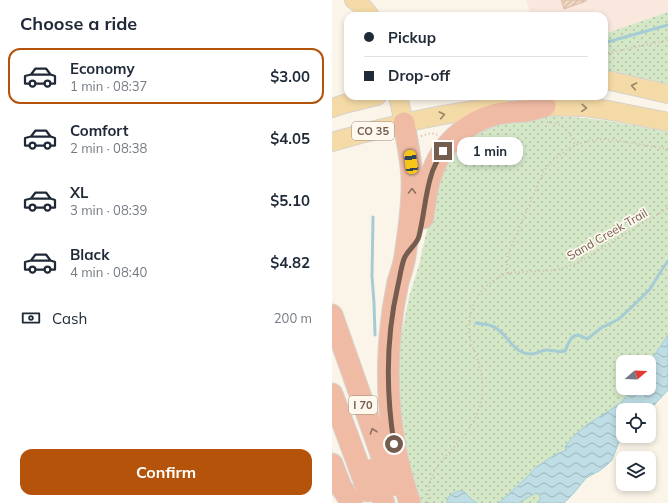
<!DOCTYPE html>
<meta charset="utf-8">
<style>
body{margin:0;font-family:Mulish,sans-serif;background:#f6f6f7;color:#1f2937;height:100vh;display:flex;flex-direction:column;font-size:15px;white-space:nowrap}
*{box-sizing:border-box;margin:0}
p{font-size:13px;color:#747a83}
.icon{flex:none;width:22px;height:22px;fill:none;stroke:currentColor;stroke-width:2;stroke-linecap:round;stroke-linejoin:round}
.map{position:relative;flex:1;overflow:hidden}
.panel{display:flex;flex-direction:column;background:#fff;width:332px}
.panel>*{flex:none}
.top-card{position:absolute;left:12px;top:12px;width:264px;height:88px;border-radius:12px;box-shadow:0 2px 6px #0003;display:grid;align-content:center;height:88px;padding:0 20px;background:#fff}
.needle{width:26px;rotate:71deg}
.tools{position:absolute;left:284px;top:355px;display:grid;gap:8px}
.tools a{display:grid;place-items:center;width:40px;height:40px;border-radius:8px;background:#fff;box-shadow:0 2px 6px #0003;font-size:20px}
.end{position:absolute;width:18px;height:18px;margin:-9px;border:5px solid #745d4e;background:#fff;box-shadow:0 0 0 2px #fff}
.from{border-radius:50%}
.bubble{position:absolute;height:28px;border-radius:12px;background:#fff;box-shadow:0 2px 6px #0003;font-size:13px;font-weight:700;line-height:28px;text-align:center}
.car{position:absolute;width:12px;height:24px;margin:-12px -6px;border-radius:5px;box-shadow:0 0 3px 1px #0007;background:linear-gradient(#f5c518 24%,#345 0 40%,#f5c518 0 76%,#345 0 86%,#f5c518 0)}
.top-card b{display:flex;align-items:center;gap:14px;height:38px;font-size:15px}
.top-card b+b{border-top:1px solid #e0e1e3}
.top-card i{width:10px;height:10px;background:#1f2937}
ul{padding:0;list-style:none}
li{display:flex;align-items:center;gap:12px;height:56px;margin:0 8px 6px;padding:0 12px;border:2px solid transparent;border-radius:12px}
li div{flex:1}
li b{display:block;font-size:15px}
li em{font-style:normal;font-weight:700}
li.active{border-color:#b45309}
li>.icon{width:36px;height:36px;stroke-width:1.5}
h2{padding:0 20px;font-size:18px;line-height:48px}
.pay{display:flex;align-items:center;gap:10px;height:44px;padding:0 20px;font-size:15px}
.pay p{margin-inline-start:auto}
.button{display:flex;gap:8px;margin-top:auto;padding:8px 20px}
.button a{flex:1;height:46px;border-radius:12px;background:#b45309;color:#fff;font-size:16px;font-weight:700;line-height:46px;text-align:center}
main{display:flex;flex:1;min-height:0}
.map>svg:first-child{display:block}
.commercial{fill:#fae7dd}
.grass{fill:url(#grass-dots)}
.water{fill:url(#water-waves);stroke:#a5ccd5}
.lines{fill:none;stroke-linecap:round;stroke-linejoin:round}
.stream{stroke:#a5ccd5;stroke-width:3}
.building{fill:url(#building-hatch);stroke:#e0bda4}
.major-casing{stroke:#d8d2cd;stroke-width:20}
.highway-casing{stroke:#d8d2cd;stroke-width:23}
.path{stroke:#d4b9a5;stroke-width:2;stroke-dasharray:1 3;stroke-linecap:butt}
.major{stroke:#f4daa6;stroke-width:18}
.highway{stroke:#f0bba4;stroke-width:21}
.oneway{stroke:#9a8268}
.oneway2{stroke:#8d705f}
.route{stroke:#745d4e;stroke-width:5}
.labels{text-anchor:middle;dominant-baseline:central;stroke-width:3.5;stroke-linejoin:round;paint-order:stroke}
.shield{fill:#fef8ef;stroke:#9d8c7e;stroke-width:1}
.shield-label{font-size:11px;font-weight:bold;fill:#745d4e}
.street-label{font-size:12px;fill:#745d4e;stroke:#fef8ef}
</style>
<main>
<section class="panel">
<h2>Choose a ride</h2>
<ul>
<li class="active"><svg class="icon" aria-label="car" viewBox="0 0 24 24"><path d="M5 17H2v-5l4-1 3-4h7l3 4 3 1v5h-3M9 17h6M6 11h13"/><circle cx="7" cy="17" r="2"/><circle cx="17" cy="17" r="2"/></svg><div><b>Economy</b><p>1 min · 08:37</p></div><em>$3.00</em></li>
<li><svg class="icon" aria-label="car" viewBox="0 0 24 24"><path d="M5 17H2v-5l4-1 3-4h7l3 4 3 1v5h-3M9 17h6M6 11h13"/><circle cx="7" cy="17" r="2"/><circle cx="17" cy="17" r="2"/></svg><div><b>Comfort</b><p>2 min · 08:38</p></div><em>$4.05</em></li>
<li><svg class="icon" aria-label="car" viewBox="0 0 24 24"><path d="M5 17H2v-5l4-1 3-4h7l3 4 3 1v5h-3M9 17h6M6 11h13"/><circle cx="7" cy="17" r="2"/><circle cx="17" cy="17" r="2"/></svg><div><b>XL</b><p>3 min · 08:39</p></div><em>$5.10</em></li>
<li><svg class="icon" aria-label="car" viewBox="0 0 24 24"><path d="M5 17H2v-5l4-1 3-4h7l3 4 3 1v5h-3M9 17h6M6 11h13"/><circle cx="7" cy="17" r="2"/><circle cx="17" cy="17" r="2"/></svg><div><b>Black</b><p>4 min · 08:40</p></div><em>$4.82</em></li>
</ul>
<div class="pay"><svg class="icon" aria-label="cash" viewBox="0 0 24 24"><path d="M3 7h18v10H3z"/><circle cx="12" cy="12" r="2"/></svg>Cash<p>200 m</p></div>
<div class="button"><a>Confirm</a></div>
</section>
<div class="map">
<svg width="336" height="503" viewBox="0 0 336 503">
<defs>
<pattern id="grass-dots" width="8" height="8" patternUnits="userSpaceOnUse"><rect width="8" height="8" fill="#d4e8c8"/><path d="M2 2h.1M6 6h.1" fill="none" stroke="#b1bfa5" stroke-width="1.8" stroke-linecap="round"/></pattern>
<pattern id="water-waves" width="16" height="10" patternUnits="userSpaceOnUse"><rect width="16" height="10" fill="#bedde4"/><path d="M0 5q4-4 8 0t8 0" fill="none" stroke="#9fb6bb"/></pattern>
<pattern id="building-hatch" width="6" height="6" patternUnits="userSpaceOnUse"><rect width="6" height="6" fill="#eed5c2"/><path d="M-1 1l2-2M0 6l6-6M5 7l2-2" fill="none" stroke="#c5b0a0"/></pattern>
</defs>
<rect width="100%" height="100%" fill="#fbf4e9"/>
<path class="commercial" d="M194,0h142v12l-64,22v-18h-73z"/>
<path class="grass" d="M336,12v73l-22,-6 -42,-8v-37z
M201,116c47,-1 89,6 135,16v203l-19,28v-1h-26v26h10l-12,15 -33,21 -19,17 -1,9 -12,4 -21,14 -8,9 -28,26h-22l-10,-7 -1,-4 -2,-1h-5l-6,2 -6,8v2h-28l-22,-90 1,-61 11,-55 10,-32 10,-44 17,-64 32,-30z
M204,493l4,1v6l-2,3h-20z"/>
<path class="water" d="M336,335v55l-12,13 -7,10v-3h-26l1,26 -4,3 -8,21 -5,5 -8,6 -13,7 -12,15 -10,10h-26l2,-3v-6l-4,-1 -18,10h-19l28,-26 8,-9 21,-14 11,-4 -2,-3 1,-2 10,-11 12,-10 33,-21 12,-15h16v-25z
M127,491c8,0 5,1 10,6 2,2 5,4 8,6h-30c0,-7 5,-10 12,-12z"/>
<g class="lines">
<path class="stream" d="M272,43l64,-18
M41,217l-1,59 2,27 1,32
M144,323c5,1 11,1 16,3 15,5 20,29 40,28 5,0 9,-4 15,-4 6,0 11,3 18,1 3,-6 6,-19 16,-15 2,1 4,2 6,3l14,-11 18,-9 17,-16 14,-14 11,-18 7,-10"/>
</g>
<path class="building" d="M229,0h25v1l-22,8z"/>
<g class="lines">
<g class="major-casing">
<path id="major" d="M22,0l6,4 10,12
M272,81h7l57,13
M66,96l6,27
M198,106l56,1 27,4 55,11
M0,108l12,-4 33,-8
M0,142c55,-16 111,-30 169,-35"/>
</g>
<g class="highway-casing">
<path id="highway" d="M72,123c3,18 7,36 8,54 1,26 -3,53 -7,79 -1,8 -4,17 -7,26 -2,12 -5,24 -6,36 -8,63 -3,125 18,185
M91,218c2,-14 3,-29 8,-42 9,-31 35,-54 66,-62 9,-2 18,-2 27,-3 7,0 14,-3 21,-5
M0,315l60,170
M0,394l36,97
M0,464l9,23 11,16
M40,470l12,33"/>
</g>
<path class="path" d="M272,54l64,-14
M215,122c16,1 23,10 28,23
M89,136l10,-3 7,2
M176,273l-1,-8 1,-11 36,-83 8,-10 12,-9 7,-5 13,-5 16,-3 14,1 54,9
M96,503c1,-7 -1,-14 2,-21 4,-14 15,-25 24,-35 13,-14 25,-31 28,-50 2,-15 -1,-28 -6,-42 -2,-6 -5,-11 -6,-17 -2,-7 -1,-14 0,-21 5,-24 17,-35 38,-44l49,-3 21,-7 90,-55"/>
<use href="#major" class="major"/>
<use href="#highway" class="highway"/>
</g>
<defs><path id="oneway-chevron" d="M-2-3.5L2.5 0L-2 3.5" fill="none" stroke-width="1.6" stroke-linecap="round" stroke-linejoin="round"/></defs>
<g class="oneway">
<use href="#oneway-chevron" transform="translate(302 86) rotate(-168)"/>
<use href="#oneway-chevron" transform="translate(252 108) rotate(4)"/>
<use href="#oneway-chevron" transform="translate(110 115) rotate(-11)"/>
</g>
<g class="oneway2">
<use href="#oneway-chevron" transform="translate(80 191) rotate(-89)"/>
<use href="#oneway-chevron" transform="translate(41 431) rotate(-109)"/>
</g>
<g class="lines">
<path class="route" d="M62,444c-8,-52 -8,-107 4,-159 2,-8 3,-18 6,-26 3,-9 13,-14 15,-23 5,-20 6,-41 12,-60 2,-9 7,-17 12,-25"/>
</g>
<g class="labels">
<g class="shield">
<rect x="20" y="122" width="42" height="18" rx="3"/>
<rect x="17" y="396" width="28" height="18" rx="3"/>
</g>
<g class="shield-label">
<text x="41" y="131">CO 35</text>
<text x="31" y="405">I 70</text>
</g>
<g class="street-label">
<text transform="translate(275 234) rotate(-30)">Sand Creek Trail</text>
</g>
</g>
</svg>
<div class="tools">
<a><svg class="needle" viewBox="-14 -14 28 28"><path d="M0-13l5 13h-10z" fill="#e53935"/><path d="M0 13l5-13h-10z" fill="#747a83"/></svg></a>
<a><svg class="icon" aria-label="locate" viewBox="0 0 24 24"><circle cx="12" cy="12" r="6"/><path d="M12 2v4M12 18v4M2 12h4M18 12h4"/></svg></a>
<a><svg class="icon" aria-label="layers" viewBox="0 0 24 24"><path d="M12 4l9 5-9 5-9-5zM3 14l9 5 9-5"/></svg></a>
</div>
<i class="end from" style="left:62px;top:444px"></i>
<i class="end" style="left:111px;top:151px"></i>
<div class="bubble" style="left:125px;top:137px;width:66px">1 min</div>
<i class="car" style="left:79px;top:162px;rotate:352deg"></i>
<div class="top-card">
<b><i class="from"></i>Pickup</b>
<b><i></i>Drop-off</b>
</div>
</div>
</main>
